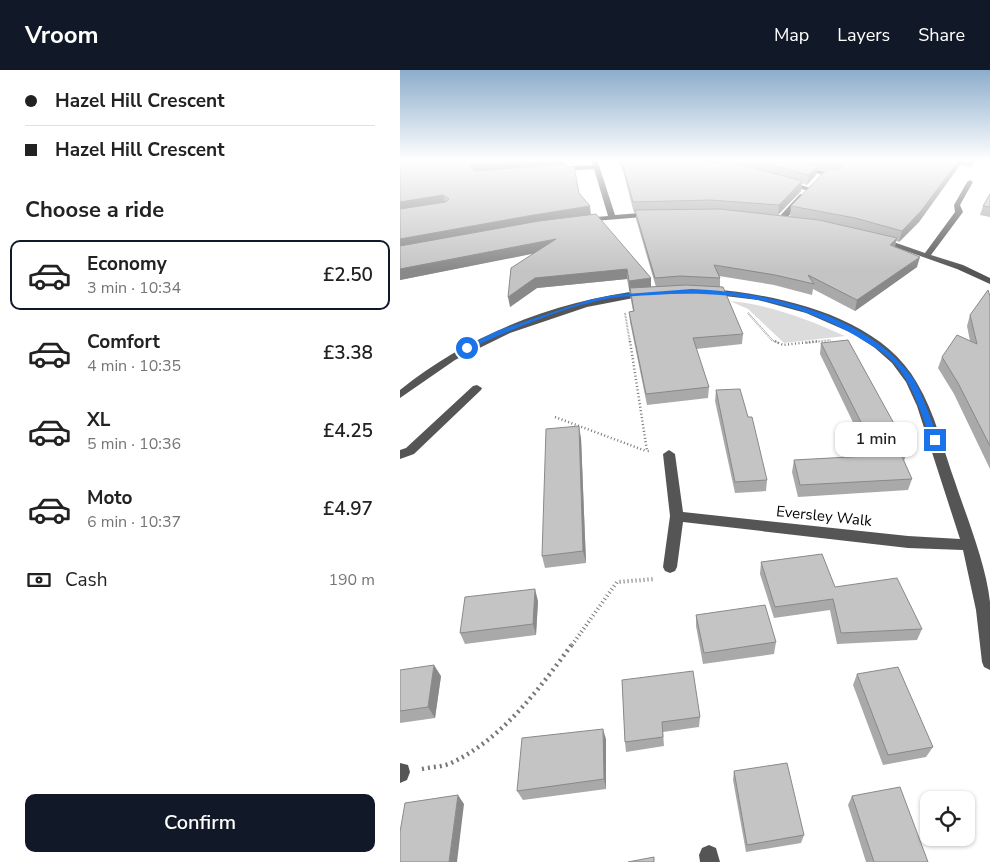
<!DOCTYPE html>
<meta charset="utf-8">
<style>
body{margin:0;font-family:"Nunito Sans",sans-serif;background:#f2f2f2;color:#222;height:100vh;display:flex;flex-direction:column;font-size:19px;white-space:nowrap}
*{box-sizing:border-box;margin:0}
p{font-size:16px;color:#767676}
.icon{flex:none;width:28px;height:28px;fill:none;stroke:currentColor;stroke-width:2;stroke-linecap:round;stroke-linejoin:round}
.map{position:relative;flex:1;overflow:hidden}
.side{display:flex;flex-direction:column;background:#fff;width:400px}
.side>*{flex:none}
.top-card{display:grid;align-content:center;height:110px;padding:0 25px;background:#fff}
.tools{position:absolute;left:520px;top:721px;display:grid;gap:10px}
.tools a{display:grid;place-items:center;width:55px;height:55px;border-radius:10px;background:#fff;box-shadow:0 1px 4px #0004;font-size:25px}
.end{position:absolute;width:22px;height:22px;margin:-11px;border:6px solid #1a73e8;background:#fff;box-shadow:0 0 0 2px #fff}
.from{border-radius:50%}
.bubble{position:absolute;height:35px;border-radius:10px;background:#fff;box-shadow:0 1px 4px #0004;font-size:16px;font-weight:600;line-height:35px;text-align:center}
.top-card b{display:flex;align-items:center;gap:18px;height:48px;font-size:19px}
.top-card b+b{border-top:1px solid #e0e0e0}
.top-card i{width:12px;height:12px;background:#222}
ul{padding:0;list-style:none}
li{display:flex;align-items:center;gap:15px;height:70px;margin:0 10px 8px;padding:0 15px;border:2px solid transparent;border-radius:10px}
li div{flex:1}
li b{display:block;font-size:19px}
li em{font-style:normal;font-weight:600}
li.on{border-color:#111827}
li>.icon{width:45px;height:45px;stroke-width:1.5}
h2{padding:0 25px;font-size:22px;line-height:60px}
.pay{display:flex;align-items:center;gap:12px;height:55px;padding:0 25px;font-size:19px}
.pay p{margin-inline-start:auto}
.cta{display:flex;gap:10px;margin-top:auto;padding:10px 25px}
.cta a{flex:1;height:58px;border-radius:10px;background:#111827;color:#fff;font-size:20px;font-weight:600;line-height:58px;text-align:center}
header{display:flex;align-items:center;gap:30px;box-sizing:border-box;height:70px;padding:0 25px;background:#111827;color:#fff}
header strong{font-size:24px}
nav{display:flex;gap:28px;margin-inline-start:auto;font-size:18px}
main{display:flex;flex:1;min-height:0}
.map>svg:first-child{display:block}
.green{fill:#dcdcdc}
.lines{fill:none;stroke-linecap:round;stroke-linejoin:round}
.path-far3{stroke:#777;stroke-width:2;stroke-dasharray:0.5 1;stroke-linecap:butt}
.path-far2{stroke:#777;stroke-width:2.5;stroke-dasharray:1 2.5;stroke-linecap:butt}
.path-far1{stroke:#777;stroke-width:4;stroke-dasharray:1 3;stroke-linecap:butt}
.path{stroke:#777;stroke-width:4.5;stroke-dasharray:2 4;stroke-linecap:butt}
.minor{fill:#555;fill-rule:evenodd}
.wall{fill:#a9a9a9;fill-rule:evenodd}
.shaded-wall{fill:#898989}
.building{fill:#c4c4c4;stroke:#898989}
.route{fill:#1a73e8}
.labels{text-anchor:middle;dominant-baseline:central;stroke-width:4;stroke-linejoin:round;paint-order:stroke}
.street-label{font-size:15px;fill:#000;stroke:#fff}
</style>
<header>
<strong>Vroom</strong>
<nav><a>Map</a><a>Layers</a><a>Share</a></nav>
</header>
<main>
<section class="side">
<div class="top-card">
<b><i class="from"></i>Hazel Hill Crescent</b>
<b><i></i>Hazel Hill Crescent</b>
</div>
<h2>Choose a ride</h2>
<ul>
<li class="on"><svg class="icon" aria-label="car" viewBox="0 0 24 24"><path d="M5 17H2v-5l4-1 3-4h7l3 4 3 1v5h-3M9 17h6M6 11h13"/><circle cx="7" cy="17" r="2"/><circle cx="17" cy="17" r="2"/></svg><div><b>Economy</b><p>3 min · 10:34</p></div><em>£2.50</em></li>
<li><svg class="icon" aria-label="car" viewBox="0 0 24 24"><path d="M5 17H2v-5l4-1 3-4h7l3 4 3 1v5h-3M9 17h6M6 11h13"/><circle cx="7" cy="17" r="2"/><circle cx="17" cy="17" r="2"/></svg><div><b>Comfort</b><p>4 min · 10:35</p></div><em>£3.38</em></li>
<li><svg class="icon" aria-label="car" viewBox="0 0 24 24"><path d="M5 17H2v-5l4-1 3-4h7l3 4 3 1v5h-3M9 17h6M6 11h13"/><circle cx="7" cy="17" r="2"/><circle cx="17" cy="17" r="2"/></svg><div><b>XL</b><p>5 min · 10:36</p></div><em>£4.25</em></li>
<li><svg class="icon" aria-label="car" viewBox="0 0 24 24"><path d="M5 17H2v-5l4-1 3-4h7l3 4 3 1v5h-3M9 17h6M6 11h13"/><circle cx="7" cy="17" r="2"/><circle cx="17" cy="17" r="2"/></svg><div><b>Moto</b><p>6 min · 10:37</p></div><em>£4.97</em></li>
</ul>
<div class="pay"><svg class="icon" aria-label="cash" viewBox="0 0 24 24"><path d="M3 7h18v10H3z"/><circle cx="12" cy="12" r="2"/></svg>Cash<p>190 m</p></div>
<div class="cta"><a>Confirm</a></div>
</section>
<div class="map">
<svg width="590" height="792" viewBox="0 0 590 792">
<rect width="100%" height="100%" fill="#fff"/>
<path class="green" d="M330,231c41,4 77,18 115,35l-61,7 -36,-34z"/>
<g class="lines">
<path class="path-far3" d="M225,243l5,30
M348,243l24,27 6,3
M406,273l25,-3"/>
<path class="path-far2" d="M230,271l17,110h4
M375,271l8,4 35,-4
M155,347l91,34"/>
<path class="path-far1" d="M172,575l45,-63 38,-3"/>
<path class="path" d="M22,699c9,-2 18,-2 27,-5 53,-24 90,-75 124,-121"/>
<path class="minor" d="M191,89h6l18,56 37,-3h3v4l-73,6 -1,-2 4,-2 23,-2 -14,-47 -35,2 -3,-2 3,-2 34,-2z
M400,96l37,8 3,2 -3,2 -39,-9z
M570,110l3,2 -13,23 3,7 -32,43 32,10 27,13v6l-33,-15 -82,-29 7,-2 43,15 30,-41 -1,-7 13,-23z
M386,111l25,7 1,1 -3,2 -25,-7v-2z
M400,124l5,1 -21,27h-6v-4z
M311,219c70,6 169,28 206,94 18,30 26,66 38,99 12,36 31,82 35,120 0,22 0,45 0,68l-6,-3 -2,-5 -6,-52 -13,-60 -55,-2 -225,-26 -6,45 -2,4 -5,2 -5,-2 -2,-4 7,-51 -7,-62 6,-4 6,4 8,58 225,24 52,3 -43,-133 -11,-24 -14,-19 -17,-15 -21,-14 -48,-21 -48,-13 -50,-6 -1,-2z
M246,220l4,3 -1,2 -62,12 -77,26 -55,27 -55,38v-8c69,-56 158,-90 246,-100z
M77,315l5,3 -1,2 -67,64 -14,5v-9l6,-2 67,-62z
M0,693l8,2 2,7 -3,8 -7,3z
M309,775l7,3 4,14h-20l-1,-7 3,-7z"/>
</g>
<path class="wall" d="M0,89l166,6 13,28 12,21 60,73h5l-20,-68v-7l-2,1 -11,-42 -6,-12h360l-7,8 -10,-2 -41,57 -20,20 -3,-1 -1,6 22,20 -62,44 -42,-22 -1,6 -38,-10 -55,-9 1,2v9l23,47 -1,10 -46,5 13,38 -1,11 -61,7 -17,-83 -1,-10 4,-1 -6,-32 -90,9 -27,19 24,-54 -134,27zM417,99l8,2 -34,35 -1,11 -31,-3 19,1 23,-24v-8l6,2 9,-10z
M590,124v23l-10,-2 3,-9z
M590,226v173l-36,-75 -16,-26 4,-11 28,-16 -3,-15 3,-11z
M421,273l87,106 -4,12 8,18 -4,11 -110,7 -6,-25 2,-12 66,-3 -2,-5 4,-11 -42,-87z
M316,320l32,27 19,63 -1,11 -31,2 -20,-92z
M181,368l5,125 -41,5 -3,-12z
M361,492l74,25 87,42 -5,11 -80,4 -7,-34 -56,8 -14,-44z
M138,531l-2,34 -71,9 -5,-11z
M296,545l80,27 -2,12 -71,10 -7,-38z
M0,600l41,6 -6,42 -35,5z
M457,604l76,73 -7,10 -43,8 -30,-80z
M222,610l78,37 -1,10 -36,5 1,14 -38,6 -1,-10z
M206,669v50l-83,11 -6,-9z
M334,701l70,64 -3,8 -55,9 -13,-72z
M452,726l76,66h-62l-18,-57z"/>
<path class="shaded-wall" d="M139,89h26l1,6 -89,6 -7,-4 5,-4z
M311,89h12l-1,2 -14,8v-9z
M560,89h2l-2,6 -41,57 -20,20 3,-11z
M572,89h5l-7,8z
M418,96l-2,9 -9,10 2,-10z
M402,111l-1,10 -23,24 1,-10z
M43,125l3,9 -46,7v-9z
M190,136l1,9 -191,34v-10l128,-23z
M497,168l-3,10 -4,-3z
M156,169l1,10 -157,31v-11z
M520,187l-3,10 -62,44 2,-11z
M227,199v10l-90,9 -27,19 -2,-10 27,-19z
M251,208v10l-22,3v-10z
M179,356l2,12 5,125 -3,-12z
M135,519l3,12 -2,34 -3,-11z
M34,595l7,11 -6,42 -7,-11z
M203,659l3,10v50l-2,-10z
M58,725l6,9 -7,58h-8z"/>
<path class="building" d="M0,89h139l-64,4 -5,4 5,4 92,-7v3l7,-1 5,27 11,13 -62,10 -128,23v-30l46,-7 3,-3 -6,-4 -43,7z
M221,89h90l-3,1v3l7,1 9,-4 78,21 -23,24 -69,-5 -77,2z
M348,89h36l34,7 -9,9z
M412,89h148l-39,52 -19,20 -47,-13 -64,-12 37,-38 12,2 3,-5z
M590,124v13l-7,-1z
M320,139l99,11 78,18 -7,7 30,12 -63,43 -49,-25 6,9 -39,-9 -61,-10 6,13 -40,-2 -25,2 -20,-68z
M196,144l55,64 -22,3 -2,-12 -92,9 -27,19 3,-29 45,-29 -156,30v-23l139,-25z
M286,215l37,2 20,47 -50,4 16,49 -63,7 -17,-82 5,-1 -4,-23z
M588,220l2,6v150l-32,-63 -16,-26 15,-22 20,9 -7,-29z
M448,270l60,109 -9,1 13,29 -112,6 -6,-25 73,-4 -6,-15 9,-1 -49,-97z
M340,319l8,28h4l15,63 -32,2 -19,-92z
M179,356l4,125 -41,5 4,-127z
M422,484l13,33 62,-9 25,51 -81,4 -8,-34 -58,8 -14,-45z
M135,519l-2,35 -73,9 5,-36z
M365,535l11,37 -72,11 -8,-38z
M34,595l-6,42 -28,4v-41z
M498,597l35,80 -45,8 -31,-81z
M293,601l7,46 -38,5 1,15 -38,5 -3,-62z
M203,659l1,50 -87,12 5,-53z
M387,693l17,72 -57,10 -13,-74z
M500,717l28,75h-54l-22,-66z
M58,725l-9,67h-49v-30l5,-29z
M254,787v5h-26z"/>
<linearGradient id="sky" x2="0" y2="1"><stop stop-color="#8cadcc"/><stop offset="0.45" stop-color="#fff"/><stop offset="1" stop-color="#fff" stop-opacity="0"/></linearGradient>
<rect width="590" height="200" fill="url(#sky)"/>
<path class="route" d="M292,219c75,3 173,24 220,88 10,14 20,46 27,63l-4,3 -4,-3c-10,-26 -18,-57 -38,-78 -10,-11 -24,-18 -37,-26 -63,-37 -131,-46 -203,-41 -14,1 -28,1 -42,3 -45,8 -101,32 -142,51l-5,-1 33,-17 92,-31 24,-5z"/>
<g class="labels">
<g class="street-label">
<text transform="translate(424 446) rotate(6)">Eversley Walk</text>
</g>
</g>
</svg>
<div class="tools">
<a><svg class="icon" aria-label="locate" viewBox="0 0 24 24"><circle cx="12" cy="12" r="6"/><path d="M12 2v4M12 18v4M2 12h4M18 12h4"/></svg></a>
</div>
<i class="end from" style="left:67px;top:278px"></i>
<i class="end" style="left:535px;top:370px"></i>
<div class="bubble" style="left:435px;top:352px;width:82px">1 min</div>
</div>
</main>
